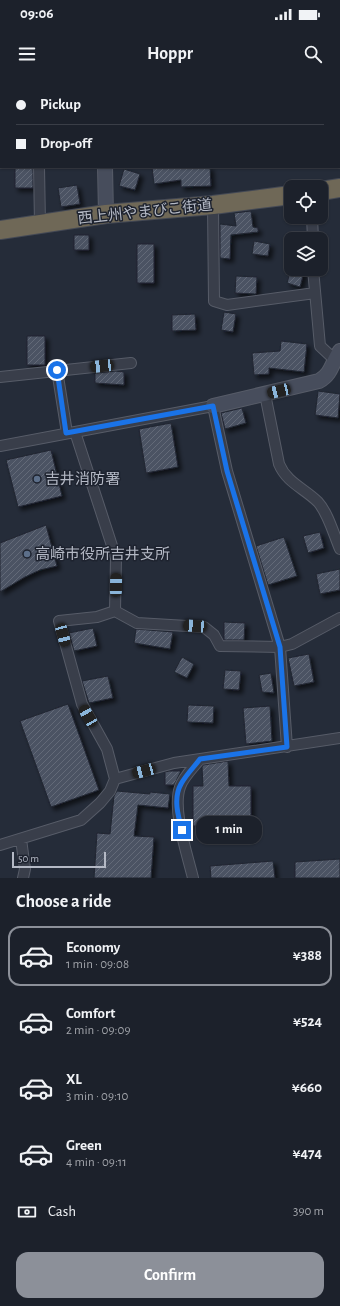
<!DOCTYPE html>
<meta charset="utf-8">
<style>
body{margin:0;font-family:"Alegreya Sans","Noto Sans JP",sans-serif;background:#292e37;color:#f1f3f6;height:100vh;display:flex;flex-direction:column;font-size:15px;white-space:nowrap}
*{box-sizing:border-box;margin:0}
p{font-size:13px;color:#a0a3a9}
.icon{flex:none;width:22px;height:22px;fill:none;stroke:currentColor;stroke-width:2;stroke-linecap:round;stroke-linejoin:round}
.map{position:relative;height:798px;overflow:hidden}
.panel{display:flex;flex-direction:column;background:#1c212b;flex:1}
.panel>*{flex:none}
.guide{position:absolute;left:0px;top:0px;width:340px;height:88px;box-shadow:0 1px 3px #0004,0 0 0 1px #3a3e47;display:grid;align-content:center;height:88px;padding:0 16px;background:#1c212b}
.tools{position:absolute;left:284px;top:100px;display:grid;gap:8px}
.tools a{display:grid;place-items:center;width:44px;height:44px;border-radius:8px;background:#1c212b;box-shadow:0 1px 3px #0004,0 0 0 1px #3a3e47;font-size:20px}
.scale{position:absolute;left:12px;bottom:10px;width:94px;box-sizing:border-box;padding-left:4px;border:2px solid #b4b9c5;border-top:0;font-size:11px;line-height:14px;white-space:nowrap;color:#b4b9c5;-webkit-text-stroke:3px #1e232f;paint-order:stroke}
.end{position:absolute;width:18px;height:18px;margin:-9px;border:5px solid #1a73e8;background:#fff;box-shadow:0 0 0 2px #fff}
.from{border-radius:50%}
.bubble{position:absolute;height:28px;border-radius:12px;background:#1c212b;box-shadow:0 1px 3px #0004,0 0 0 1px #3a3e47;font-size:13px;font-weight:600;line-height:28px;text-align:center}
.car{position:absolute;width:12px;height:24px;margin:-12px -6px;border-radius:5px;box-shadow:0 0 3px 1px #0007;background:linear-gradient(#222 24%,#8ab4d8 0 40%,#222 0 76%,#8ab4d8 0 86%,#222 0)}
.guide b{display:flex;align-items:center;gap:14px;height:38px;font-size:15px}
.guide b+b{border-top:1px solid #3a3e47}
.guide i{width:10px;height:10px;background:#f1f3f6}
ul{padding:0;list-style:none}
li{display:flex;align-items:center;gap:12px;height:60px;margin:0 8px 6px;padding:0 8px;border:2px solid transparent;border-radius:12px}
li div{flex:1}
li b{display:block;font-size:15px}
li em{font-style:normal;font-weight:600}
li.current{border-color:#8c9099}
li>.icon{width:36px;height:36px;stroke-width:1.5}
h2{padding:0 16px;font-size:18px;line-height:48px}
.pay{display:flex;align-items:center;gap:10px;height:44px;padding:0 16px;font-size:15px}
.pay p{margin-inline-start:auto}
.action{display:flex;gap:8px;margin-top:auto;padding:8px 16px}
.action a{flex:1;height:46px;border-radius:12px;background:#8c9099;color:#fff;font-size:16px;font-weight:600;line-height:46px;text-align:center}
.status{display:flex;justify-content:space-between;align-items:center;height:28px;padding:0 20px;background:#1c212b;direction:ltr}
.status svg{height:11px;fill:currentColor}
header{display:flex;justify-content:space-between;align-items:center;height:52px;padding:0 16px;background:#1c212b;font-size:18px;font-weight:600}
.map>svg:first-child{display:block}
.building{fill:url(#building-hatch);stroke:#202531;filter:url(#shadow)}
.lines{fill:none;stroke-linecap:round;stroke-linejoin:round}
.street-casing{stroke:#575c68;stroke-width:12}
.secondary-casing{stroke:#575c68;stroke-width:16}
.highway-casing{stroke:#444955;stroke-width:20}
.street{stroke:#393e4a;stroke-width:10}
.secondary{stroke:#474d5c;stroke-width:14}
.highway{stroke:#6f6857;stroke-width:18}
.route{stroke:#1a73e8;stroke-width:5}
.service-dot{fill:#5c6f8a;stroke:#1e232f;stroke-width:1.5}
.labels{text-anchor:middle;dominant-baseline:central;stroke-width:3;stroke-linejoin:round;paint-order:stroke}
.street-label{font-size:15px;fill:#b4b9c5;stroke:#1e232f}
.poi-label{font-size:15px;fill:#b4b9c5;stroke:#1e232f;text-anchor:start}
</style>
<div class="status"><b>09:06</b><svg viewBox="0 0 49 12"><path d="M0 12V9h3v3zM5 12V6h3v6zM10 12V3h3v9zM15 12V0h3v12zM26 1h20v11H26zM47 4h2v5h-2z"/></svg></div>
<header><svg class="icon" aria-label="menu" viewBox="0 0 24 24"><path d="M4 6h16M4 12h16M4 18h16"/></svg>Hoppr<svg class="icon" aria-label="search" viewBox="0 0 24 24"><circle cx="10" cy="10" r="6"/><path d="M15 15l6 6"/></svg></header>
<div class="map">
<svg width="340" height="798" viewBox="0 0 340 798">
<defs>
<pattern id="building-hatch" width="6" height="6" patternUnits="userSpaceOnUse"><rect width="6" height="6" fill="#4c5363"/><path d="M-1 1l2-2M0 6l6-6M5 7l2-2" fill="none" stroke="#636a78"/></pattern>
<filter id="shadow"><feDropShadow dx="3.5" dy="3.5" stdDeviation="2" flood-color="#0009"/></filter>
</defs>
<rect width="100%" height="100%" fill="#252c39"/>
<path class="building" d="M15,87h18v21h-18z
M152,87h58l1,19 -30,1v-7l-27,4z
M124,89l16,5 -5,16 -16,-4z
M77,105l3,19 -19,3 -3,-19z
M251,131l2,16 5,1v4l-27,3 -1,24 -10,-1v-34l16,2 -2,-13z
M74,155h15v15h-15z
M254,161l16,3 -2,12 -16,-2z
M137,164h17v39h-17z
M291,189l13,3 -4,15 -13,-4z
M236,196l21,1 -1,17 -21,-1z
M224,232l12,2 -3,18 -12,-2z
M195,234l1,16 -24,1v-16z
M27,256h18v29h-18z
M281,261l26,3 -3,28 -35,-4v6l-15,1 -2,-22 28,-2z
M115,291l9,1v13l-29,-2v-10z
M318,311l22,3 -2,24 -23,-3z
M242,328l4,15 -21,6 -4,-16z
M171,343l7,44 -32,6 -7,-44z
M51,370l11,46 -44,11 -12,-47z
M46,445l11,41 -17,4 -15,7 -25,15v-49z
M320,452l4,16 -16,5 -5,-17z
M284,457l13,39 -29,9 -12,-39z
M340,489v21l-20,4 -4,-20z
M224,542l21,1 -1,17h-20z
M93,548l4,18 -23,5 -5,-18z
M136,549l37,3 -3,17 -36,-6z
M309,574l5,28 -20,4 -6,-28z
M182,577l12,7 -7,14 -13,-6z
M225,590l16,1 -2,19 -16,-1z
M271,593l3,20 -12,-1 -3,-17z
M108,596l5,22 -24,5 -7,-22z
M68,624l31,86 -48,17 -31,-86z
M188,625l26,1 -1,17 -26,-1z
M270,626l2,35 -26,3 -3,-36z
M228,681l1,25h22v40h-58v-40h10l-1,-19 1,-2z
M169,691h12l-7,14h-9v-13z
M117,711l33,3v-2l20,2 -2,14 -30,-3 -4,31 20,1 -3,41h-57l3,-45 13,1 4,-38z
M340,779v19h-45v-16z
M273,781l2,17h-64l-1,-12z"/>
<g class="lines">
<g class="street-casing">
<path id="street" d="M89,1l2,-1
M0,27h1
M39,87l1,57
M213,125l1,96 13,4 88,-12
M312,137l1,22
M313,189l7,77 15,14
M57,290l10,63
M0,297l131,-14
M265,314l14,70c8,19 25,24 39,38 10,11 16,33 22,47
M75,352l41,126 -1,53 22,12 67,4 10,8 6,11 60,1 12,-3 48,-26
M0,366l213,-40 14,65 53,176 7,100
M115,699l-8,-30 -25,-45 -23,-83 38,-4 18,-6
M21,759l4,30 -2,9
M0,765l81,-25 19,-17 10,-12 5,-12 59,-16 166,-25
M193,798c-6,-25 -21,-68 -13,-91 3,-10 14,-20 20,-28"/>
</g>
<g class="secondary-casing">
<path id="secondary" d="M101,1v-1
M105,87l1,47
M213,326l106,-25c13,-7 13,-19 21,-30"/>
</g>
<g class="highway-casing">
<path id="highway" d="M321,111l19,-3
M0,150l106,-16 107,-9 78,-10"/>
</g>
<use href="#street" class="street"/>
<use href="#secondary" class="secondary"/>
<use href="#highway" class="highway"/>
</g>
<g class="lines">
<path class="route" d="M57,290l9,63 147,-27 14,65 53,176 7,100 -87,12c-6,8 -14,16 -19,25 -8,14 -3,32 1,46"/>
</g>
<g class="service-dot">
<circle cx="37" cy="399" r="4"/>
<circle cx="27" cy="474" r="4"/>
</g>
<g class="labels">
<g class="street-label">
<text transform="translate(145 132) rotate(-6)">西上州やまびこ街道</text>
</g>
<g class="poi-label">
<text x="45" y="399">吉井消防署</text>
<text x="35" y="474">高崎市役所吉井支所</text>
</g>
</g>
</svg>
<div class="tools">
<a><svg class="icon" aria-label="locate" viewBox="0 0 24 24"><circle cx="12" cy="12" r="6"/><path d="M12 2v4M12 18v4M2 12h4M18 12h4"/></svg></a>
<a><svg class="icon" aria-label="layers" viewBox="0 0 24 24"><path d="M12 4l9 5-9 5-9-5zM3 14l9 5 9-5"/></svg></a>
</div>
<div class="scale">50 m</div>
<i class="end from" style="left:57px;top:290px"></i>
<i class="end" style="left:182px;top:750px"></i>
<div class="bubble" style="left:196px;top:736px;width:66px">1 min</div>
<i class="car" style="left:102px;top:286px;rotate:264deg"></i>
<i class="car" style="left:279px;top:311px;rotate:257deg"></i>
<i class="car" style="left:116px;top:505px;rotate:1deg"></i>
<i class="car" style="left:195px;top:546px;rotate:274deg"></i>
<i class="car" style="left:63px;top:555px;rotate:165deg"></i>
<i class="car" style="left:88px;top:636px;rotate:330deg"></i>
<i class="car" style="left:144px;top:691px;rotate:255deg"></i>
<div class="guide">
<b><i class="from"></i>Pickup</b>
<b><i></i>Drop-off</b>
</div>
</div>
<section class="panel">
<h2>Choose a ride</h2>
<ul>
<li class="current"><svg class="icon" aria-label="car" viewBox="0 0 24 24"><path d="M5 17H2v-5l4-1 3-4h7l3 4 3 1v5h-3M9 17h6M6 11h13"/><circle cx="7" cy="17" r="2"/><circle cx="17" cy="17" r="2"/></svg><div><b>Economy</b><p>1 min · 09:08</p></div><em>¥388</em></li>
<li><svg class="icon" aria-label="car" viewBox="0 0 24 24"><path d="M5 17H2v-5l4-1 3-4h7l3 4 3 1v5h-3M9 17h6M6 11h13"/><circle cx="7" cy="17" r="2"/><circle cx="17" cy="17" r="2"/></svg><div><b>Comfort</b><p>2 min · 09:09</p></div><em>¥524</em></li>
<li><svg class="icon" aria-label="car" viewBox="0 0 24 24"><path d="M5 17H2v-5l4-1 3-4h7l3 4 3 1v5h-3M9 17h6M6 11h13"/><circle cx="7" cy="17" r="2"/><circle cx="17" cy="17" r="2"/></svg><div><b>XL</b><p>3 min · 09:10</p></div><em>¥660</em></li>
<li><svg class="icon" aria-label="car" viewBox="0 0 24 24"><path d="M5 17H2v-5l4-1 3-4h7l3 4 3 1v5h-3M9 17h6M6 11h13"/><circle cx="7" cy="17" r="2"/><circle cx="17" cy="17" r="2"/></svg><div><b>Green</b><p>4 min · 09:11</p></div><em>¥474</em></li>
</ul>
<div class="pay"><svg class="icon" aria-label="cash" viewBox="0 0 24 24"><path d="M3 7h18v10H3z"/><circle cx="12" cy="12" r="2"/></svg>Cash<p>390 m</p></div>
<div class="action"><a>Confirm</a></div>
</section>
